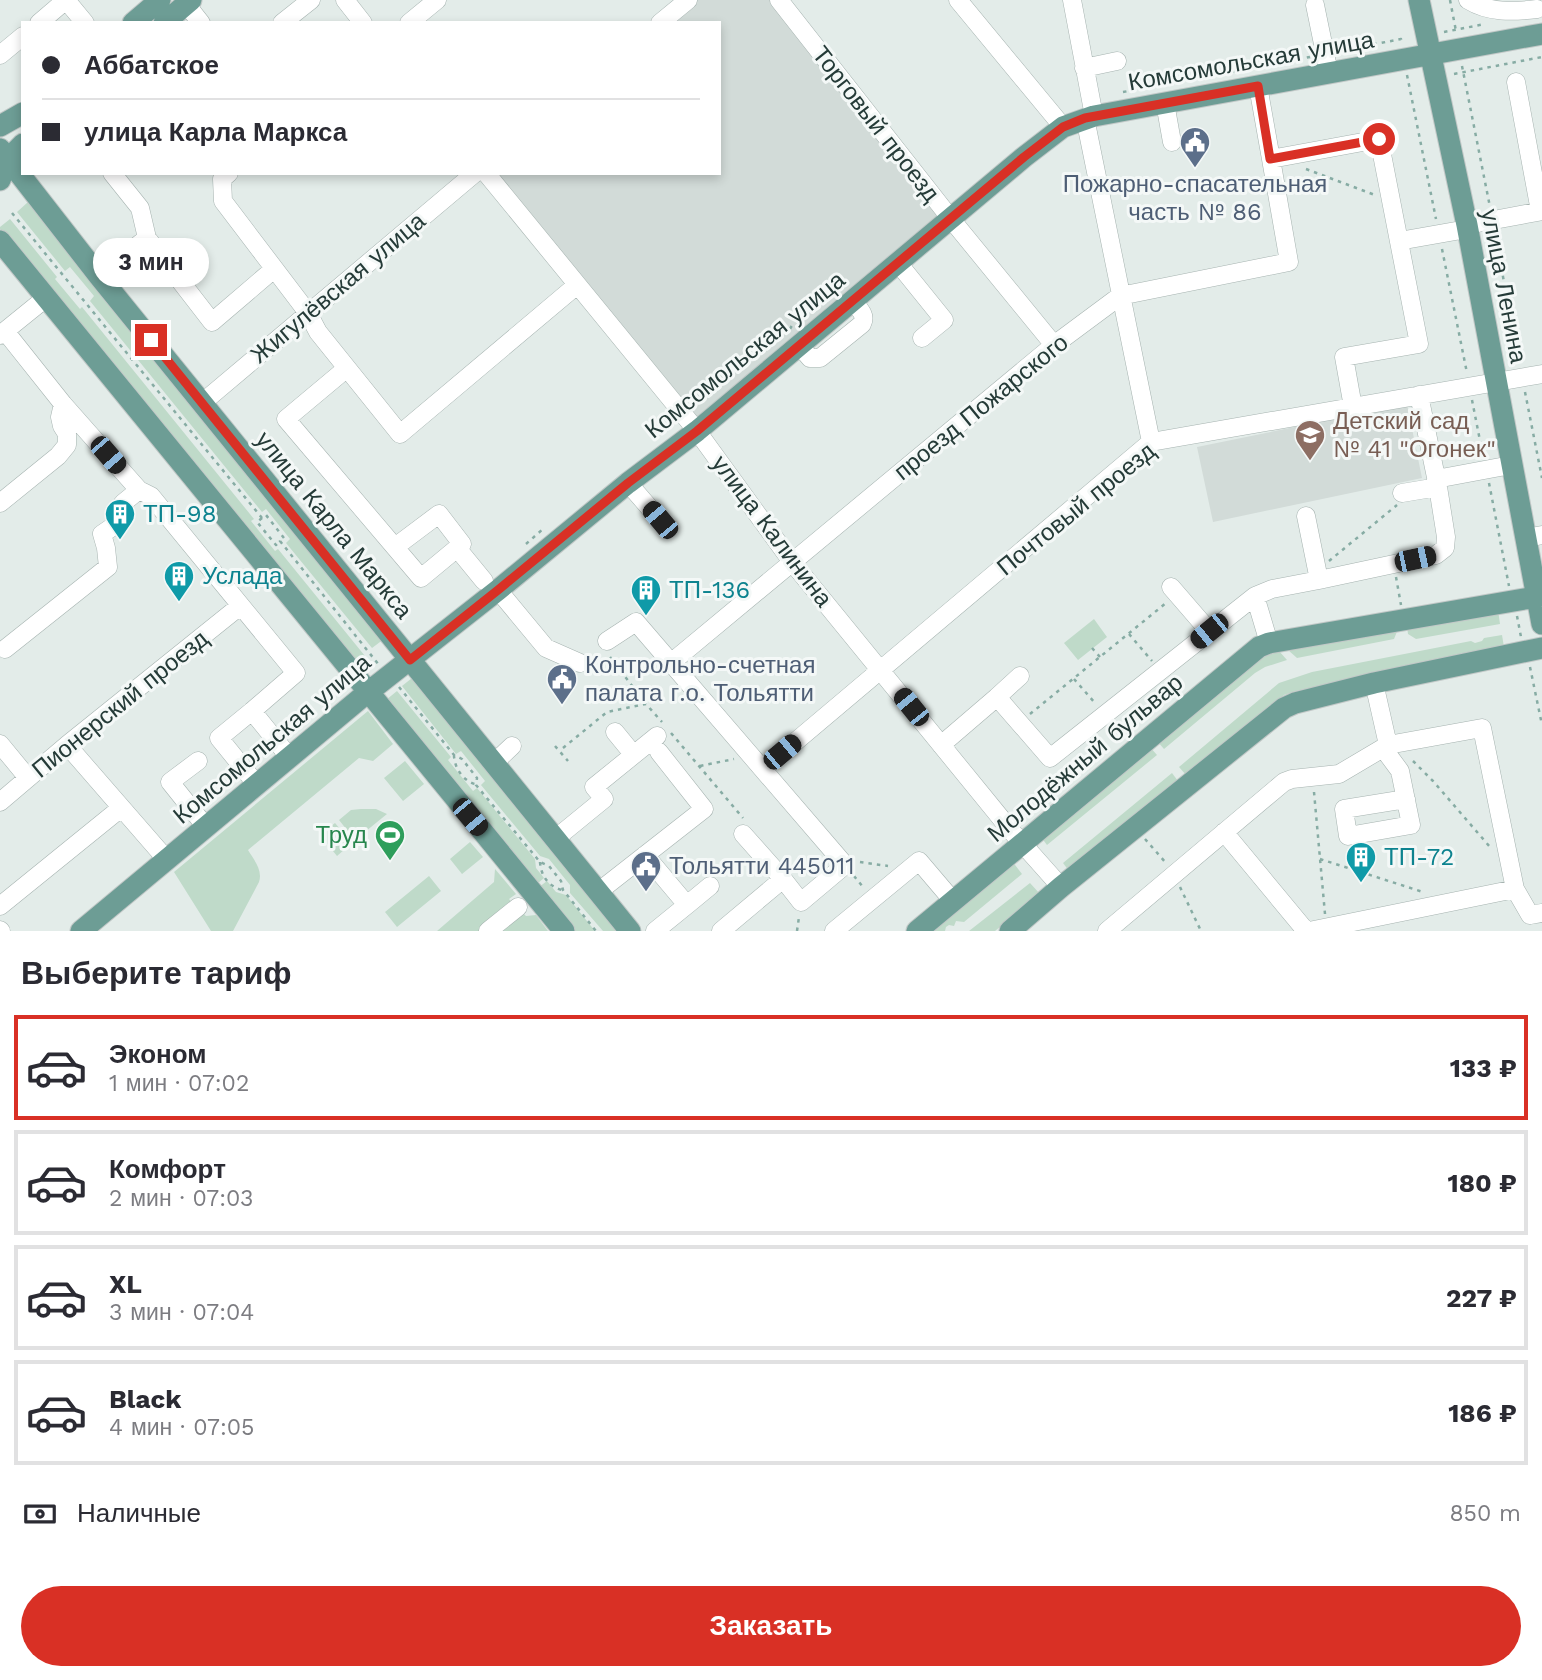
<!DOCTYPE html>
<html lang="ru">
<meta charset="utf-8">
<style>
body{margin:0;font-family:"Work Sans",sans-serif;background:#f7f7f7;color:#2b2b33;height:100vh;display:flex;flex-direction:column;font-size:26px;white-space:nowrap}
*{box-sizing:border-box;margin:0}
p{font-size:23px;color:#7c7c81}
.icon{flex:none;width:38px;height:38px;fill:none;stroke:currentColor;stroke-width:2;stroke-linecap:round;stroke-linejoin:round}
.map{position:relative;height:931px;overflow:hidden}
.sheet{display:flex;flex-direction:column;background:#fff;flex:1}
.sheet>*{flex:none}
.hud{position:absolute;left:21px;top:21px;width:700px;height:154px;border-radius:0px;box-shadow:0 4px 10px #0003;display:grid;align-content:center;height:154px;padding:0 21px;background:#fff}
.end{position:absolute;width:32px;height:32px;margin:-16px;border:9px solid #d93025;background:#fff;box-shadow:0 0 0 4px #fff}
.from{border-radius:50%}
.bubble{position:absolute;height:49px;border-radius:24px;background:#fff;box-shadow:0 4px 10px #0003;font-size:23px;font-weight:700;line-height:49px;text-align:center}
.car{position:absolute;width:21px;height:42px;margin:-21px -10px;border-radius:9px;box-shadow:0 0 5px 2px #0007;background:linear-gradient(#222 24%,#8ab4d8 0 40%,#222 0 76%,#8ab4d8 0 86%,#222 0)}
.hud b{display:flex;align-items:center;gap:24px;height:66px;font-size:26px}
.hud b+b{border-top:2px solid #e1e1e2}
.hud i{width:18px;height:18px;background:#2b2b33}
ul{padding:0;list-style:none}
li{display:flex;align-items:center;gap:21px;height:105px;margin:0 14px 10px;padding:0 7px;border:4px solid #e1e1e2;border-radius:0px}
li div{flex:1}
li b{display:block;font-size:26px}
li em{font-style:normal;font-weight:700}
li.active{border-color:#d93025}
li>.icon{width:63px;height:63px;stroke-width:1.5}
h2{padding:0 21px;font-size:32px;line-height:84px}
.pay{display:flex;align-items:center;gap:18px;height:77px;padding:0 21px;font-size:26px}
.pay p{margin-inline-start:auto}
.primary-button{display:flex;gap:14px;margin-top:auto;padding:14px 21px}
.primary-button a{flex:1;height:80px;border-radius:42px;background:#d93025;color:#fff;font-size:28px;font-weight:700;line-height:80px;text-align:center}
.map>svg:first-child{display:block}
.built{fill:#d2dbd8}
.green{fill:#bfdac9}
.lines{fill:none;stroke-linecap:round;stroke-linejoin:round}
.minor-casing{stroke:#a6b3b0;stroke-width:19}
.major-casing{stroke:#c2c8c7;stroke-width:23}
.path{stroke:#87aca4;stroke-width:2.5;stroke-dasharray:3.5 5;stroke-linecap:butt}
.minor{stroke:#fff;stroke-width:18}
.major{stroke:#6d9d95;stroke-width:21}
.route{stroke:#d93025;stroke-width:9}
.labels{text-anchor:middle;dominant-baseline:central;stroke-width:6;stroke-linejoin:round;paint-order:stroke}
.street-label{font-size:24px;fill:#253b38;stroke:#f4f8f7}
.service-label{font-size:24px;fill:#4e5e75;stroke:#f4f8f7;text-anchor:start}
.education-label{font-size:24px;fill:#785e54;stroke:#f4f8f7;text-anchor:start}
.culture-label{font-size:24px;fill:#0d838f;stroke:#f4f8f7;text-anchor:start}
.leisure-label{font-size:24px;fill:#27864d;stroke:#f4f8f7;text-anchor:end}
</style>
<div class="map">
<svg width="1542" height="931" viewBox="0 0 1542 931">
<rect width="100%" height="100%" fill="#e3ece9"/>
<path class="built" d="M693,0h81l173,217 -250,208 -207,-252h229v-150h-54z
M1407,404l15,74 -209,44 -16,-75z"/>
<path class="green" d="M28,202l356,437 -12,9 -86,-105 4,-4 -24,-30 -4,3 -172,-211 4,-5 -24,-29 -5,4 -48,-59z
M10,219l47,58 -2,2 25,30 2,-2 172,212 -3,2 24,30 3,-2 87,107 -11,8 -354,-435v-2z
M1498,610l2,14 -84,15 -8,-5 -1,-7z
M1094,619l13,18 -29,23 -14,-17z
M1398,629l-4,10 -97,19 -9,-8z
M1502,635l2,12 -208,44 -12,4 -98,80 -7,-8 100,-84 33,-11 159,-31 4,2 7,-2 2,-3z
M1279,651l8,9 -22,7 -10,6 -91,76 -7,-8 102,-82z
M412,678l206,253h-15l-33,-38v-8l-21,-26 -9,-3 -59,-71 4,-4 -24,-30 -5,3 -54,-68z
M397,691l54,66 -3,3 25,31 4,-3 58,71 1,9 8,10 -7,6 -151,-184z
M368,711l25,33 -20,17 -14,-3 -111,92c6,10 15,20 11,32l-26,49h-22l-37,-59z
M1150,747l7,8 -110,90 -6,-8z
M405,761l19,23 -21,17 -19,-23z
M1172,773l6,8 -109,90 -6,-8z
M361,809h15l11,5 -32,26 -16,-20 12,-10z
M335,823l17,20 -15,13 -17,-21z
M470,842l13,15 -21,17 -12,-15z
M1012,861l10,13 -58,48 -8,-1 -2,5 -5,-1 -3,2 -1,4h-17z
M495,869l21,25 -7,5 5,6 -31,26h-46l57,-49z
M429,876l12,15 -44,36 -12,-15z
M547,881l9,11 10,3 29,36h-20l-36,-44z
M1030,883l10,11 -45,37h-26z
M520,910l6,6 10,-1 12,16h-54z"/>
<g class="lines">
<g class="minor-casing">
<path id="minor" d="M66,0l19,23
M345,0l18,23
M779,0l172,219 103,126
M958,0l105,127
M1072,0l22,116
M1468,0c21,13 45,12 69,9
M186,4l15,19
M1315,5l14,68
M39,23l27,-23
M282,23l29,-23
M409,23l28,-23
M660,23l28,-23
M0,55l23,-19
M1084,68l33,-7
M1516,82l24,129
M1258,86l13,73 108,-20 40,205 -75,13 9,50
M1165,103l7,39
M1085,118l66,324
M112,173l28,35 7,30
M229,173l-7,6 1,22 85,112 10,19 82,102 177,-149
M486,173l211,258 95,131 221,271 48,54
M1467,225l75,-14
M1399,241l68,-12
M898,263l46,57 -22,18
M99,276l48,-38 65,84 62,-53
M5,331l58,73 76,86 12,6 145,177 -44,38 38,47
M0,335l47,-38
M799,345l11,13h10l42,-34c5,-10 -4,-16 -10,-23
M347,368l-61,51 135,159 41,-34 -23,-30 -44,33
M202,403l273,-230
M1436,479l75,-14
M628,483l32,37
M1402,493l36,-6
M0,503l58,-47 9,-11v-11l-5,-8 -2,-9 3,-13
M1306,516l13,64 117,-25 9,-7 1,-11 -8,-50 -19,-92
M1526,538l16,-3
M457,548l27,33
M1171,587l38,44
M498,590l48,58 34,15
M1255,596l17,-7 47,-9
M607,641l29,-19 209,243 -44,37 -18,-23 -62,52
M5,649l103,-82 -2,-19 -4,-14 19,-13 2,-18 16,-13
M672,662l382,-317 66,-49 169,-34 -18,-103
M997,697l23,-21
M252,711l-33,27 38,47
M615,732l18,22
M0,744l28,34
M67,745l100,115
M941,745l56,-48 53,61 205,-162 14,47
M1388,745l94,-17 33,161 15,26 12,-2
M1383,748l17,23 11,54 -63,11 -4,-27 62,-10
M198,761l-28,21 36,45
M494,763l18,-17
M763,769l388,-327 391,-68
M0,802l67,-57 173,-139
M1224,832l82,99
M743,834l40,45
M555,839l49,-40 -10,-12 63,-51
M645,855l42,50 -32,26
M598,892l106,-83 -45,-57
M687,905l23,-19
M0,906l121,-98
M0,930l1,1
M488,931l30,-24
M834,931l85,-70 34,40
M1107,931l177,-149 8,-3 47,-5 49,-29 -14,-62
M1309,931l206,-42"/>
</g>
<g class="major-casing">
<path id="major" d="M1419,0l48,225 75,399
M133,23l27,-23
M164,23l27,-23
M0,126l23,-13
M0,149l99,127 531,655
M0,180l8,-21 15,-15
M0,241l564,690
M81,931l281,-234 136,-107 130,-107 69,-52 327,-274 39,-30 31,-11 448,-82
M917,931l342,-284 10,-4 273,-47
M1010,931l51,-44 223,-179 11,-5 79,-20 168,-35"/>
</g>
<path class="path" d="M1450,0l6,31
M1444,32l41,-8
M1340,51l61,-12 1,5
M1462,66l28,141
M1454,74l88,-17
M1407,75l29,144
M1123,92l187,-35
M1306,169l69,26
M12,213l250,305 4,-3 18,23 -4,3 99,124
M1495,234l24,128
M1442,249l25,124
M790,329c8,-16 29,-30 45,-37
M1525,392l17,86
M1472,400l11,56
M1489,483l20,103
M262,518l-5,4 19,23 4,-4
M526,544l17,-15
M1329,561l68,-56
M1396,577l5,28
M1517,616l4,21
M1129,634l23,27
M1092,648l8,9
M610,657l36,47
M1530,667l12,58
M1074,679l21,24
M399,687l55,68 8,4 15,19 -1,7 64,77 9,4 12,15 2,9 33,41
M1030,714l136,-111
M671,733l72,85
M1090,744l11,14
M555,746l13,15
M563,748l44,-36 39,-8 16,18
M454,755c0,12 9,26 21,29
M1413,761l20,20 57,66
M700,766l34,-7
M1314,792l11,122
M1145,839l21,24
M1320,859l103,33
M540,862c1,14 8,24 22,28
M860,862l28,4
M854,876l9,11
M1180,887l21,44
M797,931l2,-14"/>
<use href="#minor" class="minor"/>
<use href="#major" class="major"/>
</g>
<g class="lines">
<path class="route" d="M151,340l259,320 88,-70 130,-107 69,-52 327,-274 39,-30 22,-9 173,-32 12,73 109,-20"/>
</g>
<defs>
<g id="civic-pin" transform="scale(1.575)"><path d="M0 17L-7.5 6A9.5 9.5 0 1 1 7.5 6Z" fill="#5c6f8a" stroke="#f4f8f7"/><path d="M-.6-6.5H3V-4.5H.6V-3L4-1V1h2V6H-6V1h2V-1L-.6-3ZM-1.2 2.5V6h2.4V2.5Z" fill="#fff"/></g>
<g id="school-pin" transform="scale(1.575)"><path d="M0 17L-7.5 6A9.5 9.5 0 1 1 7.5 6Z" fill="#8d6e63" stroke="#f4f8f7"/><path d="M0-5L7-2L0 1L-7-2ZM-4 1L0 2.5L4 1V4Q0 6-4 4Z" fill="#fff"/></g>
<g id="building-pin" transform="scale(1.575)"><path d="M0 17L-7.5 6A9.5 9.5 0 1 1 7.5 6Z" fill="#0f9aa8" stroke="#f4f8f7"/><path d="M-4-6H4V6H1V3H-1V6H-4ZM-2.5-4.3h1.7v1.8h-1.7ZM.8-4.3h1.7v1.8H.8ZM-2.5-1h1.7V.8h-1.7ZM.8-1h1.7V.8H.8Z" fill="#fff"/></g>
<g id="stadium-pin" transform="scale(1.575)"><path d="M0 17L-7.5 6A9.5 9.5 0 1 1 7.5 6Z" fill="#2e9e5b" stroke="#f4f8f7"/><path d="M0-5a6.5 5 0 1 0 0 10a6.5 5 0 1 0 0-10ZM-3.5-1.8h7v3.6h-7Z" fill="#fff"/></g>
</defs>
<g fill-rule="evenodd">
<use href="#civic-pin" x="1195" y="142"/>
<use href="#school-pin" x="1310" y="435"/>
<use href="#building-pin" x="120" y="514"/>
<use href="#building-pin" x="179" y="576"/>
<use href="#building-pin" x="646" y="590"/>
<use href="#civic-pin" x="562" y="679"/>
<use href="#stadium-pin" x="390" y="835"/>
<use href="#building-pin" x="1361" y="857"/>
<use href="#civic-pin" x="646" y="866"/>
</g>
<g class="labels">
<g class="street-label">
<text transform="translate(1251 61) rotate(-10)">Комсомольская улица</text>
<text transform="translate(876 124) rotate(52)">Торговый проезд</text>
<text transform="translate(1504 286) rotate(79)">улица Ленина</text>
<text transform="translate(338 288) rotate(-40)">Жигулёвская улица</text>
<text transform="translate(745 355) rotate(-39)">Комсомольская улица</text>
<text transform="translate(981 407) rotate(-39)">проезд Пожарского</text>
<text transform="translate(1076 509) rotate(-39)">Почтовый проезд</text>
<text transform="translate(334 525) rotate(51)">улица Карла Маркса</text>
<text transform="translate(772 531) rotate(53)">улица Калинина</text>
<text transform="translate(120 704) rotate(-39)">Пионерский проезд</text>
<text transform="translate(272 739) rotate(-40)">Комсомольская улица</text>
<text transform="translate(1085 758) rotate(-40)">Молодёжный бульвар</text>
</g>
<g class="service-label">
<text x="1195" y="184" text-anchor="middle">Пожарно-спасательная<tspan x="1195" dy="28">часть № 86</tspan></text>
<text x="585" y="665">Контрольно-счетная<tspan x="585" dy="28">палата г.о. Тольятти</tspan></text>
<text x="669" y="866">Тольятти 445011</text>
</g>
<g class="education-label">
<text x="1333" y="421">Детский сад<tspan x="1333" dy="28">№ 41 "Огонек"</tspan></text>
</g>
<g class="culture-label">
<text x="143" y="514">ТП-98</text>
<text x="202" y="576">Услада</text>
<text x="669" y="590">ТП-136</text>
<text x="1384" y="857">ТП-72</text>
</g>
<g class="leisure-label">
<text x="367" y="835">Труд</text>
</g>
</g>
</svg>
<i class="end from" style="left:1379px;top:139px"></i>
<i class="end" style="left:151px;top:340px"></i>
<div class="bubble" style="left:93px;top:238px;width:116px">3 мин</div>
<i class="car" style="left:108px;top:455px;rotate:139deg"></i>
<i class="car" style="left:660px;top:520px;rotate:320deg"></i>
<i class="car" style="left:1415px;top:559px;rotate:78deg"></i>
<i class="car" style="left:1209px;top:631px;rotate:231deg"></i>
<i class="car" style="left:911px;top:707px;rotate:321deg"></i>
<i class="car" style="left:782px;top:752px;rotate:50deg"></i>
<i class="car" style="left:470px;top:817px;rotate:140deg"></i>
<div class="hud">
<b><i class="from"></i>Аббатское</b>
<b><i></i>улица Карла Маркса</b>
</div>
</div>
<section class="sheet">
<h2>Выберите тариф</h2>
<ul>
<li class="active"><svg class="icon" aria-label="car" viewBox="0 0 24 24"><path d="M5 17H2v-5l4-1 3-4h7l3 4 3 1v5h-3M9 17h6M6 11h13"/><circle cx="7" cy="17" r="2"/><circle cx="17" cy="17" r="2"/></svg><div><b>Эконом</b><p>1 мин · 07:02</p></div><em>133 ₽</em></li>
<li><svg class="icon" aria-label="car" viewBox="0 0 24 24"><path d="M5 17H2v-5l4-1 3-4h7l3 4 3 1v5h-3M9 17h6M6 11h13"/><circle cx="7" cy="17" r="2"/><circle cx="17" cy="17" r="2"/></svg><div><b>Комфорт</b><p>2 мин · 07:03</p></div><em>180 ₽</em></li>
<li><svg class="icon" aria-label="car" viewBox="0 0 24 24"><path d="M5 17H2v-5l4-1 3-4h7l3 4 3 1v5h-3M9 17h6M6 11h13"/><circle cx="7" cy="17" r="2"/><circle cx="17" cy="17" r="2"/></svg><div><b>XL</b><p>3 мин · 07:04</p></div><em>227 ₽</em></li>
<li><svg class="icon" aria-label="car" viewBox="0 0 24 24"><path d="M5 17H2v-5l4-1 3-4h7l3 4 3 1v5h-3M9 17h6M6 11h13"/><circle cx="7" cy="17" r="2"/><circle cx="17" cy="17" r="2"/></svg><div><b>Black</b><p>4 мин · 07:05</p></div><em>186 ₽</em></li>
</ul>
<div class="pay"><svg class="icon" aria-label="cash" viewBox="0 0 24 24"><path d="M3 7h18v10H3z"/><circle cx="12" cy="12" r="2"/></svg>Наличные<p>850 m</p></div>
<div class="primary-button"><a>Заказать</a></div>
</section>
